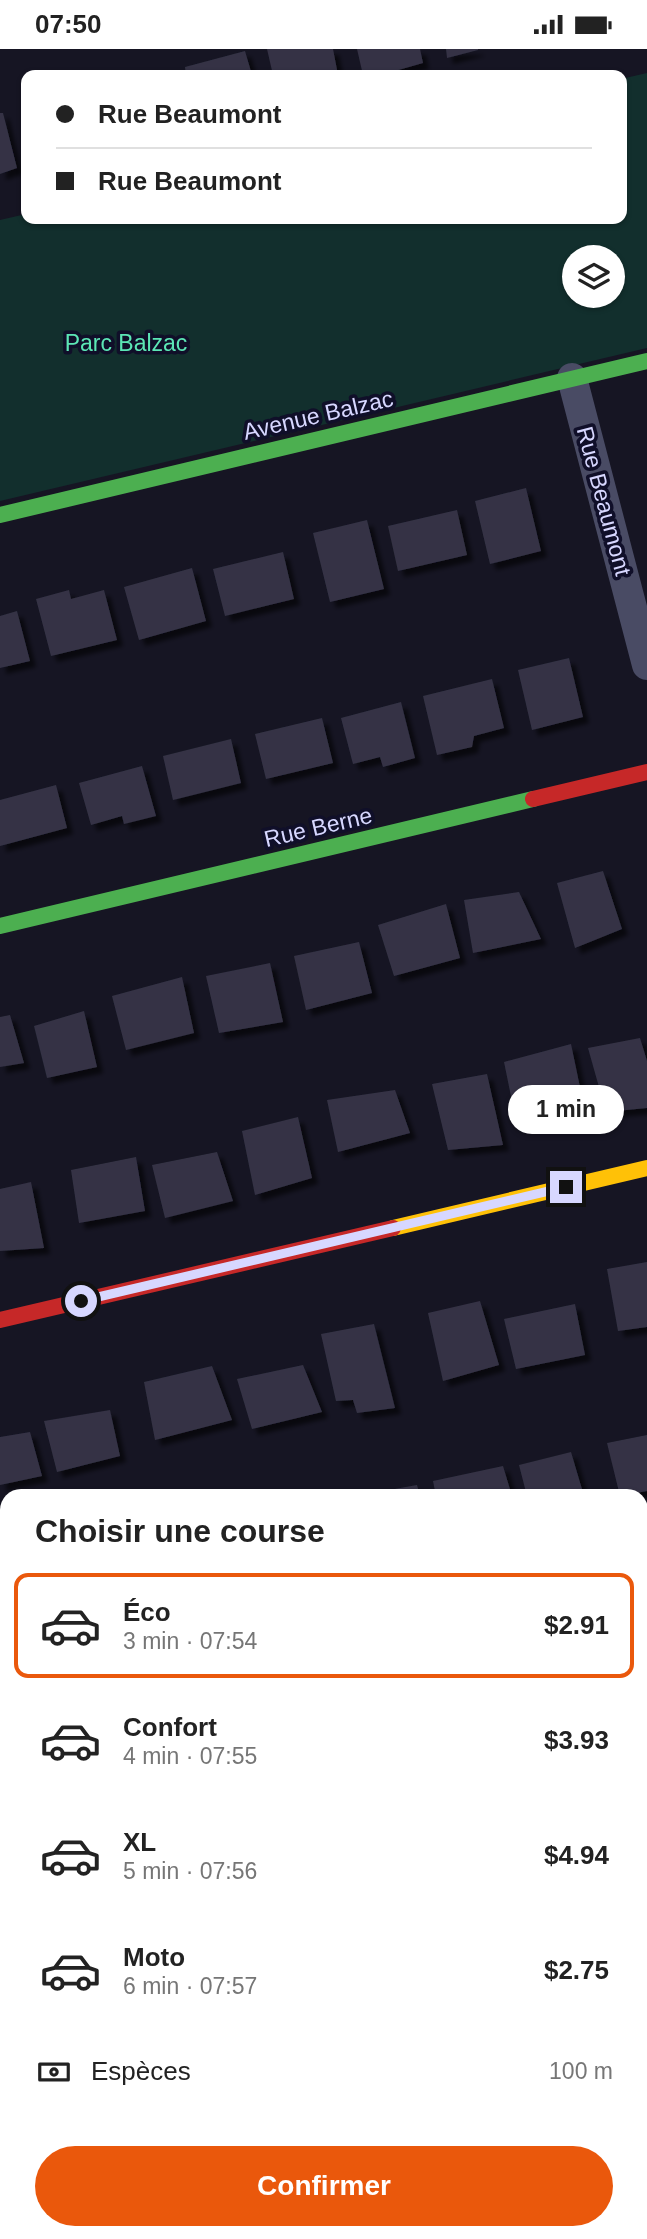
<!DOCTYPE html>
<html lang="fr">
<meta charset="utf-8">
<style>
body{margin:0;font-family:Arial,sans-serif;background:#f2f2f2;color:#222;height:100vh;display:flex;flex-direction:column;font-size:26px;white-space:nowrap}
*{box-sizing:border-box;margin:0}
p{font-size:23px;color:#767676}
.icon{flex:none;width:38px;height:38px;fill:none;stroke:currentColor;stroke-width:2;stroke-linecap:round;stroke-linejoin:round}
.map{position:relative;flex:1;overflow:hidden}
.panel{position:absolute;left:0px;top:1440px;width:648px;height:751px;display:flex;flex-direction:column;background:#fff;border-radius:21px 21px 0 0;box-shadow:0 2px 5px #0004}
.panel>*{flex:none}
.top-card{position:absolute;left:21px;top:21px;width:606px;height:154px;border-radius:14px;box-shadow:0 2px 5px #0004;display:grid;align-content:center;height:154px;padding:0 35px;background:#fff}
.tools{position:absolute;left:562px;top:196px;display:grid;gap:14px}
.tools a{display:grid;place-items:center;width:63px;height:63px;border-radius:50%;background:#fff;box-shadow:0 2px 5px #0004;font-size:35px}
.end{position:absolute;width:32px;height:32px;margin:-16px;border:9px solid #d7d7ff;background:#111;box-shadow:0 0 0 4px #111}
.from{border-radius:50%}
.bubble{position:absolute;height:49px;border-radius:24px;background:#fff;box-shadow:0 2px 5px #0004;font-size:23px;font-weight:700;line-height:49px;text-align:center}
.top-card b{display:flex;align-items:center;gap:24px;height:66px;font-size:26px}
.top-card b+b{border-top:2px solid #e0e0e0}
.top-card i{width:18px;height:18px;background:#222}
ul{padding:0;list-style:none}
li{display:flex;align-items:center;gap:21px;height:105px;margin:0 14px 10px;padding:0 21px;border:4px solid transparent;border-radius:14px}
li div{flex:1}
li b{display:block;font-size:26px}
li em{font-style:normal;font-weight:700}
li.active{border-color:#ea580c}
li>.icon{width:63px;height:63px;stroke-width:1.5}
h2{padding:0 35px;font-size:32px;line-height:84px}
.pay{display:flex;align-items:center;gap:18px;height:77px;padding:0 35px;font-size:26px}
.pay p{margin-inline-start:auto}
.primary-button{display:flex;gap:14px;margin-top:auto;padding:14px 35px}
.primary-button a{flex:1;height:80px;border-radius:42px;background:#ea580c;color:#fff;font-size:28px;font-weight:700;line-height:80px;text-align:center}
.status{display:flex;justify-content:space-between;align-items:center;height:49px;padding:0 35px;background:#fff;direction:ltr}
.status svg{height:19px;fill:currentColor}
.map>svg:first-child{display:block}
.green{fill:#122f2d;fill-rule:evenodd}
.building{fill:#343345;filter:url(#shadow)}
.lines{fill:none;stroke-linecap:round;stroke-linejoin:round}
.path{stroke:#495c69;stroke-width:4.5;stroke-dasharray:3.5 5;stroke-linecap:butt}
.street{stroke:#494b64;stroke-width:30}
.fast{stroke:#4caf50;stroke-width:16}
.slow{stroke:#ffc107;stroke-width:16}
.jam{stroke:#c62828;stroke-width:16}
.route{stroke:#d7d7ff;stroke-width:9}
.labels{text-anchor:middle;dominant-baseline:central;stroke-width:7;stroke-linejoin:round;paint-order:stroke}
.park-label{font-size:23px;fill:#5ce6b5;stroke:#100f29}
.street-label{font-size:23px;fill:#d7d7ff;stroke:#100f29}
</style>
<div class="status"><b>07:50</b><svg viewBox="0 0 49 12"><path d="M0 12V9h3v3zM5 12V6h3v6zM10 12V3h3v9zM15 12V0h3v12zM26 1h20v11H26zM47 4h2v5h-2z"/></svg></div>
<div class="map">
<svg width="647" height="2190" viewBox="0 0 647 2190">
<defs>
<filter id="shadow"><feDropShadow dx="6" dy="6" stdDeviation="2" flood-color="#0009"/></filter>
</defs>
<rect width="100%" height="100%" fill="#161523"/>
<path class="green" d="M647,24v275l-647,153v-281l26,-6v5h595v-140zM574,208h38v39h-38z"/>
<path class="building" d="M267,0h66l5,26h-65z
M357,0h63l3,14 -42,12h-18z
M446,0h32v1l-31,8z
M245,2l7,24h-66l-1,-8z
M0,64h3l14,55 -17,6z
M526,439l15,63 -51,13 -15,-63z
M457,461l10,45 -69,16 -10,-45z
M367,471l17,69 -54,13 -17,-69z
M283,503l11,47 -69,17 -12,-47z
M192,519l14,53 -67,19 -15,-53z
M69,541l2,9 33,-9 13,50 -66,16 -15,-57z
M17,562l13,50 -30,7v-52z
M569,609l14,59 -51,13 -14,-60z
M492,630l12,49 -30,8 -2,11 -35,8 -14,-59z
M401,653l14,56 -32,9 -3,-10 -27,7 -12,-46z
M322,669l11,45 -67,16 -11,-45z
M231,690l10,44 -68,17 -10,-44z
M142,717l14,50 -32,8 -2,-8 -31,9 -12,-42z
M56,736l11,43 -67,18v-46z
M603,822l19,58 -47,19 -18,-65z
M519,843l22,47 -68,14 -9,-53z
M446,855l14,54 -66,18 -16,-51z
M359,893l13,51 -66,17 -12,-54z
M270,914l13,59 -64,11 -13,-57z
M182,928l12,56 -68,17 -14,-54z
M84,962l13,56 -50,11 -13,-52z
M10,966l14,48 -24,4v-50z
M640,989l7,23v47l-41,4 -18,-64z
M571,995l10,48 -67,19 -10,-49z
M487,1025l16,71 -55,5 -16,-66z
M395,1041l15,43 -72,19 -11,-52z
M298,1068l14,61 -57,17 -13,-64z
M217,1103l16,49 -68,17 -13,-53z
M136,1108l9,54 -66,12 -8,-53z
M31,1133l13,66 -44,3v-62z
M647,1213v65l-29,4 -11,-62z
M480,1252l19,64 -56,16 -15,-68z
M575,1255l10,51 -69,14 -12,-50z
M374,1275l21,84 -38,5 -4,-13 -17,1 -15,-67z
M303,1316l19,47 -70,17 -15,-50z
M212,1317l20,54 -77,20 -11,-58z
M110,1361l10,46 -63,16 -13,-51z
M30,1383l12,44 -42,9v-48z
M647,1386v56l-27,5 -13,-53z
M571,1403l13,44h-57l-8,-31z
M503,1417l9,30h-76l-3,-15z
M417,1436l3,11h-59v-1z
M647,1609v65l-7,2v-65z
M7,1797v38l-7,-12v-21z
M647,1808v41l-7,2v-42z
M7,2029v58l-7,-10v-42z
M647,2029v45l-7,1v-44z
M153,2184h45l4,6h-55z
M220,2184h31l-12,6h-16z"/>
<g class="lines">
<path class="path" d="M0,2112l7,7"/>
<path class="street" d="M572,329l75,287
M640,1529l7,-1
M0,1720l7,-3
M640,1941l7,-1
M23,2190l4,-6"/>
<path class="fast" d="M0,466l647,-154
M0,877l533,-127"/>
<path class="slow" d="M393,1179l254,-60"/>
<path class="jam" d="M533,750l114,-27
M0,1271l393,-92"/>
</g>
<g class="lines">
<path class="route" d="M81,1252l485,-114"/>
</g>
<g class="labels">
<g class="park-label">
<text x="126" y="294">Parc Balzac</text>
</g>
<g class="street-label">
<text transform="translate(318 366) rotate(-13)">Avenue Balzac</text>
<text transform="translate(604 452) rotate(75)">Rue Beaumont</text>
<text transform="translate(318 778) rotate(-13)">Rue Berne</text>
</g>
</g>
</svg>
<div class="tools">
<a><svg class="icon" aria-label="layers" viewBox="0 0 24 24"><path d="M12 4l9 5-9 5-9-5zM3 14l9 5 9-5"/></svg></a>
</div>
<i class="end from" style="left:81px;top:1252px"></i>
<i class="end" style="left:566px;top:1138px"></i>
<div class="bubble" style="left:508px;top:1036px;width:116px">1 min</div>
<div class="top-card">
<b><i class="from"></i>Rue Beaumont</b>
<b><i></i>Rue Beaumont</b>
</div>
<section class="panel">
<h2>Choisir une course</h2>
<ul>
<li class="active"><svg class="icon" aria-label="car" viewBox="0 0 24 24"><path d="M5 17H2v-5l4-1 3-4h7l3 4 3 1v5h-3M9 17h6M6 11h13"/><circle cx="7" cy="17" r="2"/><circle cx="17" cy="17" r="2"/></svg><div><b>Éco</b><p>3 min · 07:54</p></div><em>$2.91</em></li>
<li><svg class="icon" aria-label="car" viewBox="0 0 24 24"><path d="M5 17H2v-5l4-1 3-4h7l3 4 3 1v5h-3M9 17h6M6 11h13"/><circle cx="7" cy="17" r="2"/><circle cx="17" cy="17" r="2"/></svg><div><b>Confort</b><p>4 min · 07:55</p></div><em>$3.93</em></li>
<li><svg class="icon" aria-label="car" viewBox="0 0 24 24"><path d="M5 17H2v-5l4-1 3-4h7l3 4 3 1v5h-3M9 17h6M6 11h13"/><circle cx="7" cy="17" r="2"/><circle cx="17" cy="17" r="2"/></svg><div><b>XL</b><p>5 min · 07:56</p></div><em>$4.94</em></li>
<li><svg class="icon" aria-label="car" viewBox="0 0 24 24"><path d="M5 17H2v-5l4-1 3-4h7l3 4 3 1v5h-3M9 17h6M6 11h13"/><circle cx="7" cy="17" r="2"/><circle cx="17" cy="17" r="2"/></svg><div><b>Moto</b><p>6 min · 07:57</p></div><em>$2.75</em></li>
</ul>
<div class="pay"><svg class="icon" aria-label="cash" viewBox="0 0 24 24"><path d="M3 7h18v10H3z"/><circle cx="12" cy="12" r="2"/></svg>Espèces<p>100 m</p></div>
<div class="primary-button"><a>Confirmer</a></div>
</section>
</div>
